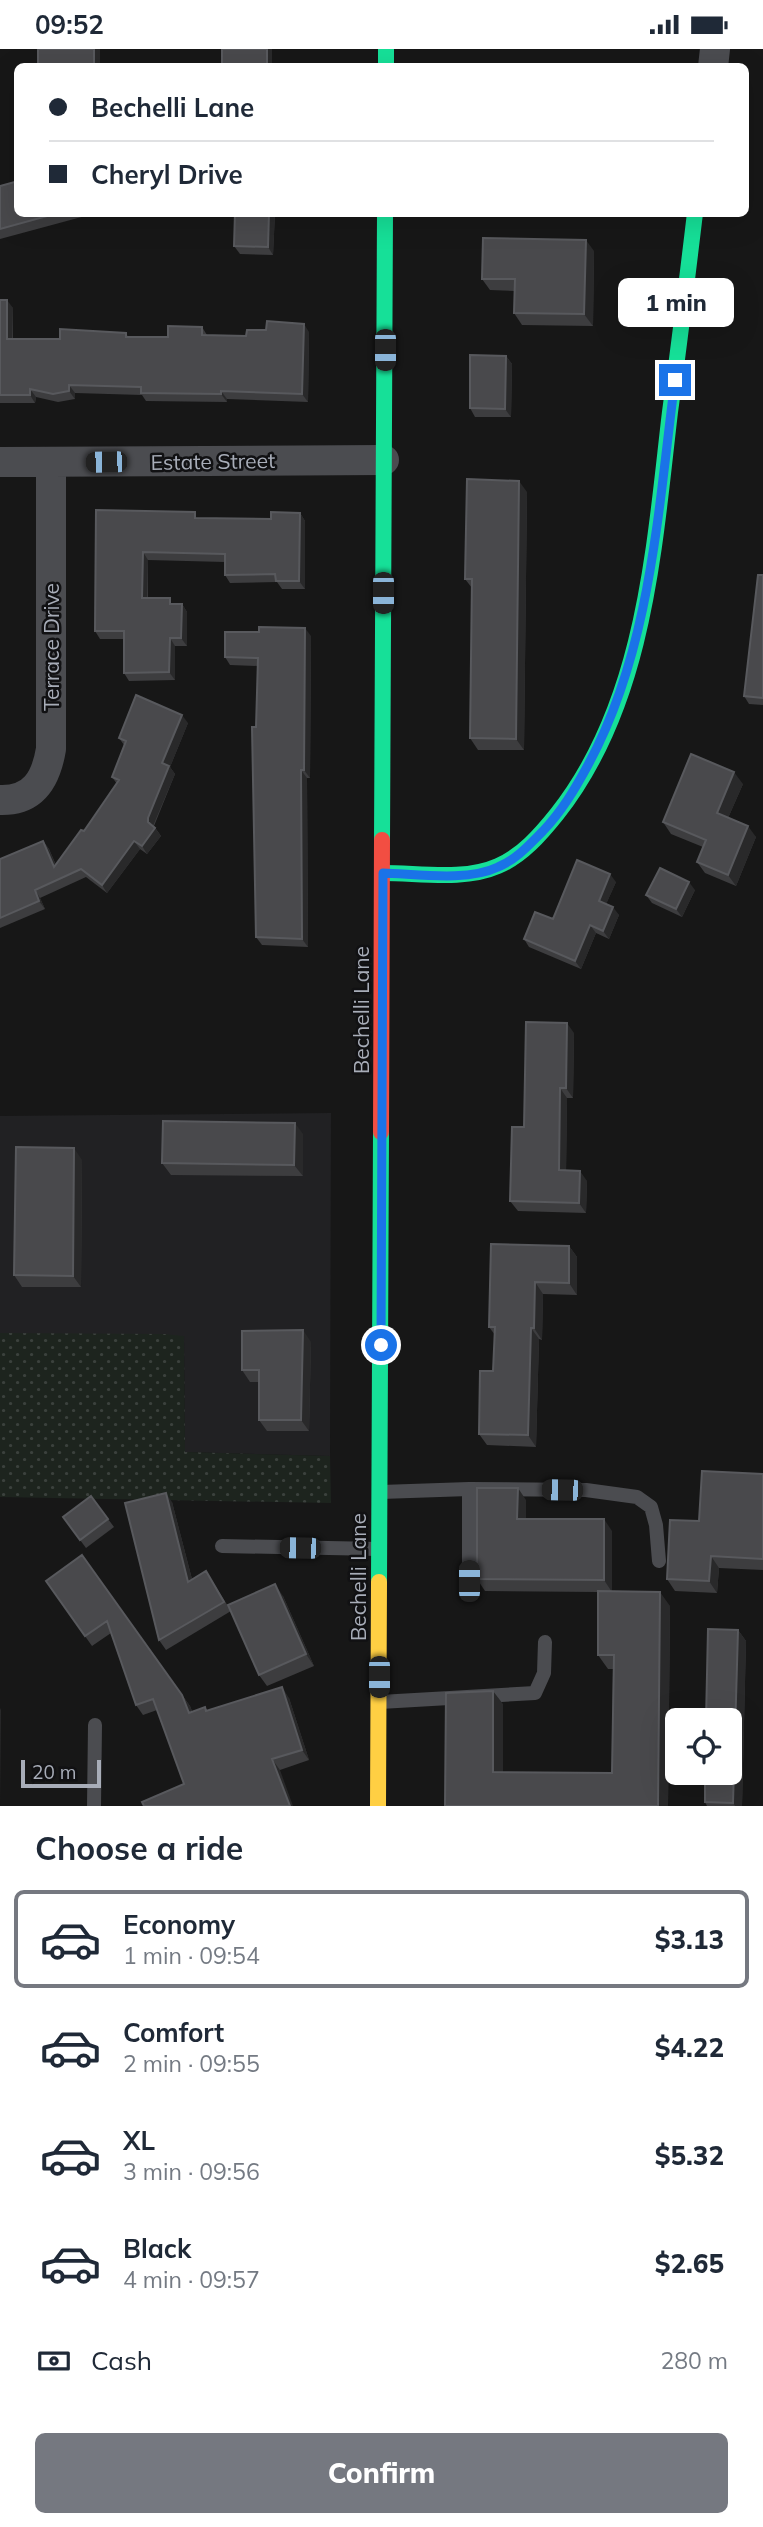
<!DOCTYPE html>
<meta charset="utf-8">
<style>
body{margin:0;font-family:Mulish,sans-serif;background:#f6f6f7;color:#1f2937;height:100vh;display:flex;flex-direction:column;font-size:26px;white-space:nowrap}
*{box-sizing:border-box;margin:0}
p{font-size:23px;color:#747a83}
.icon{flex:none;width:38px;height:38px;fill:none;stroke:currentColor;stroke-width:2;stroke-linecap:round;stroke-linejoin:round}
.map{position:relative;height:1757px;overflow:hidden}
.side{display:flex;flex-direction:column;background:#fff;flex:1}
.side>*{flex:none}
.banner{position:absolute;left:14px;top:14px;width:735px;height:154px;border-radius:10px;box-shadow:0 7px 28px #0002;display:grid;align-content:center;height:154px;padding:0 35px;background:#fff}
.tools{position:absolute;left:665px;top:1659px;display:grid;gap:14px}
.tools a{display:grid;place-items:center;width:77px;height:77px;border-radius:10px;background:#fff;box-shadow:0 7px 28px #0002;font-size:35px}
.scale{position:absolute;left:21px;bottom:18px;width:80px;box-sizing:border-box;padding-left:7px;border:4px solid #a8adb8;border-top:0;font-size:19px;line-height:24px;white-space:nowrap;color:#a8adb8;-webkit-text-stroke:5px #111113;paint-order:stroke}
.end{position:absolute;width:32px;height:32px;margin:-16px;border:9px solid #1a73e8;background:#fff;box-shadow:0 0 0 4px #fff}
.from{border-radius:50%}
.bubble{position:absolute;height:49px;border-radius:10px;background:#fff;box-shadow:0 7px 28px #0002;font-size:23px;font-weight:800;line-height:49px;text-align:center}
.car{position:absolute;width:21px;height:42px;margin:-21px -10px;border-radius:9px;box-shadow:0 0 5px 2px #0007;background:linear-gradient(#222 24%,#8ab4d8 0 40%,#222 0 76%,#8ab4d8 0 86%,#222 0)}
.banner b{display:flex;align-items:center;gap:24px;height:66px;font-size:26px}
.banner b+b{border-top:2px solid #e0e1e3}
.banner i{width:18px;height:18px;background:#1f2937}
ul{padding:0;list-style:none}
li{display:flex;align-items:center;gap:21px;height:98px;margin:0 14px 10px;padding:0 21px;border:4px solid transparent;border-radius:10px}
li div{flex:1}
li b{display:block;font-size:26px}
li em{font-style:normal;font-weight:800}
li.current{border-color:#757880}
li>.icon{width:63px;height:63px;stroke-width:1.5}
h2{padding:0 35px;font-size:32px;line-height:84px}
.pay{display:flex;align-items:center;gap:18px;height:77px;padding:0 35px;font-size:26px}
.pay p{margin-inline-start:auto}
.primary-button{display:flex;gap:14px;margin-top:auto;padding:14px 35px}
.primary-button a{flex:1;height:80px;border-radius:10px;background:#757880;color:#fff;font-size:28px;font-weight:800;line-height:80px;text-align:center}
.status{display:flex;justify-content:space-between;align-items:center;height:49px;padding:0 35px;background:#fff;direction:ltr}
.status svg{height:19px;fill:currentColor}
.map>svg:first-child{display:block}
.built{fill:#212123}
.grass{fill:url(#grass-dots)}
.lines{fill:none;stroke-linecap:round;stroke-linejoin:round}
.lane{stroke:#4b4c50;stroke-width:14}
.street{stroke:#4b4c50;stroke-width:30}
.fast{stroke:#16e098;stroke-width:16}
.slow{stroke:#ffcf43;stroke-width:16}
.jam{stroke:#f24e42;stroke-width:16}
.wall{fill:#3d3d3f}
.shaded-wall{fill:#29292a}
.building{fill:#49494c;stroke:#58595d;stroke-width:2}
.route{stroke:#1a73e8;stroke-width:9}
.labels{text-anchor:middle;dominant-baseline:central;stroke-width:5;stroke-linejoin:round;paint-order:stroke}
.street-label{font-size:21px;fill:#a8adb8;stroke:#111113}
</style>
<div class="status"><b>09:52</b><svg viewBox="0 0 49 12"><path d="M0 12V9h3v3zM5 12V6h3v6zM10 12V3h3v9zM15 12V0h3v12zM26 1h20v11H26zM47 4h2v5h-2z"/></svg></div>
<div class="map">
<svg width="763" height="1757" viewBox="0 0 763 1757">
<defs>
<pattern id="grass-dots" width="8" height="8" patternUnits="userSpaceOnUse" patternTransform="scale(1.75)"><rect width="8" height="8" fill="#1d241e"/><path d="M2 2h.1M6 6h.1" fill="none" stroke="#3b413d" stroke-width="1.8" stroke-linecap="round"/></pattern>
</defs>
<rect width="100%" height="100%" fill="#171717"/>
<path class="built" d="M331,1064l-1,343 -145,-4 -1,-116 -184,1v-221z"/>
<path class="grass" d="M0,1284l164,1 20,2 1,116 145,4 1,47 -331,-6z"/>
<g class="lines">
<path class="lane" d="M469,1440v92
M381,1443l88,-3 117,1 51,7 14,10 5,18 3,36
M222,1497l156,3
M380,1653l155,-9 9,-20 1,-31
M94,1757l1,-81"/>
<path class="street" d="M713,18l2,-18
M0,413l384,-2
M0,751c34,1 46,-21 51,-51v-286"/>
<path class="fast" d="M386,0v18
M382,791l3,-627
M383,824c37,0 81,8 115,-7 24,-10 43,-32 59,-52 88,-111 97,-266 113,-402 9,-66 17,-132 25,-199
M379,1533l2,-450"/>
<path class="slow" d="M378,1757l1,-224"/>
<path class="jam" d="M381,1083l1,-292"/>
</g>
<path class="wall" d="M0,137l18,27h70l1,2 -89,24z
M235,164h40l-2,42 -33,-1 -6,-8z
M594,202l-1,75 -71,-1 -8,-12 1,-22 -25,-1 -8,-11z
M0,251l13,8v31h47l66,-6 2,4h40l34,-10 5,8 39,1 63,-4 -1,70 -81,-3v3l-81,-1 -4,-6 -67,-2v6l-17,3 -22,-5 -1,6h-35z
M506,307l6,8 -1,53h-36l-5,-9z
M527,443l-3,258h-46l-8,-12 2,-150 -7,-9z
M96,461l103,8 72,1 29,-6 5,8v68h-23l-5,-7 -47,1 -5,-8v-13l-77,-2v38l26,6h8l5,8v34h-12v34l-46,1 -5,-8v-34h-24l-5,-8z
M763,526v130l-14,-1 -5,-8z
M311,587l-1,142h-3l1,169 -46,-2 -6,-8v-210l2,-61 -28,-1 -5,-8z
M188,674l-18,44 5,7 -21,52 7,10 -14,18 -7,-5 -33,44 -21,-16 -46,21 5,11 -45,19v-69l43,-18 6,8 7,16 28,-34 33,-47 -5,-7 12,-32 -5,-7z
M743,735l-15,34 28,19 -20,49 -31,-13 -8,-11 6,-15 -32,-13 -8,-12z
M616,833l-10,22 13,11 -10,24 -13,-6 -15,36 -52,-22 -5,-8 29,-20z
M695,841l-13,27 -30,-14 -6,-8z
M574,984l-1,65h-6l-1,72 21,11 -1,32 -68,-2 -8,-10 14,-74z
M303,1085v42l-132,-1 -9,-12z
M82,1111l-1,127h-59l-8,-12z
M569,1197l8,11v38l-34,-1 -1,46 -3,-1 -3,108 -49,-2 -8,-11 14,-63 2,-36 -6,-8z
M311,1293l-2,89h-42l-8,-11v-38h-9l-8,-12z
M763,1425v96l-44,-2 -2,25 -42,-2 -8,-12 32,-58z
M91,1447l23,31 -28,21 -23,-31z
M526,1451v19l86,12v60l58,15 -2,200h-223l58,-102v68l109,1 1,-104h-5l-10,-14v-63l-113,-1 -8,-12z
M172,1453l20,77 14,-8 25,40 -65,39 -7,-10z
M82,1506l108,151 2,5h16l81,-13 20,62 -29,10 -96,14 -27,-74 -14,5 -7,-10 -25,-72 -19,13 -46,-65z
M283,1547l31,70 -47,20 -8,-11z
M738,1581l8,11 -4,165h-35l-2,-4z"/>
<path class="shaded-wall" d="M94,0h6v18h-6z
M267,0h5v18h-5z
M269,164h6l-2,42 -5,-8z
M586,191l8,11 -1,75 -9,-12z
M7,251l6,8 -1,39 -5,-8z
M304,275l5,8 -1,70 -6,-8z
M506,307l6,8 -1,53 -6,-8z
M69,336l6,8v6l-6,-8z
M30,340l6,8 -1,6 -5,-8z
M221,342l6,8v3l-6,-8z
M519,432l8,11 -3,258 -8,-11z
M300,464l5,8v68l-6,-8z
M143,503l5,8 -1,46 -5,-8z
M182,555l5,8v34l-6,-8z
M305,579l6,8 -1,142 -6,-8z
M170,589l5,8v34l-6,-8z
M182,666l6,8 -18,44 5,7 -22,52 -5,-4v-4l14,-55z
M301,721l6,8 1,169 -6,-8z
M734,723l9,12 -18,41 -8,-12z
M748,777l8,11 -20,49 -8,-11z
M155,779l6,8 -14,18 -5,-8z
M43,792l6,8 11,26 -6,-8z
M134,792l6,8 -33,44 -5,-8z
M610,825l6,8 -12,27 -5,-8z
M689,833l6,8 -13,27 -6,-8z
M35,841l5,8 5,11 -6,-8z
M613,858l6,8 -10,24 -6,-8z
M590,876l6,8 -15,36 -6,-8z
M567,974l7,10 -1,65 -7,-10z
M560,1039l7,10 -1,83 -7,-11z
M295,1074l8,11v42l-9,-11z
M74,1099l8,12 -1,127 -8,-11z
M580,1122l7,10 -1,32 -7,-10z
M569,1197l8,11v38l-8,-12z
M535,1233l8,12 -1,46 -8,-12z
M531,1279l8,11 -3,108 -8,-12z
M303,1281l8,12 -2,89 -8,-11z
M518,1439l8,12v30l-9,-11z
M166,1444l6,9 23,89 -7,-9z
M604,1470l8,12v61l-8,-12z
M711,1507l8,12 -2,25 -8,-12z
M275,1535l8,12 31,70 -8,-12z
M660,1543l10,14 -2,200h-10z
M738,1581l8,11 -4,165h-7l-2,-3z
M282,1638l7,11 20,62 -7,-10z
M493,1642l10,13v82l-10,-14z
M182,1646l8,11 6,17 -7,-10z
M0,1659l1,2 -1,96z
M272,1710l8,11 13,36h-3z"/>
<path class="building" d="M38,0h56v18h-56z
M222,0h45v18h-45z
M18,132v32h40l-58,16v-43z
M235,164h34l-1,34 -34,-1z
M483,189l103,2 -2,74 -70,-1 1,-34h-33z
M0,251h7v39h53v-10l66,4v4h42v-11l34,1v8l44,1 1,-6h19l1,-9 37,3 -2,70 -81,-3v3l-80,-1v-6l-72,-2v6l-16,3 -23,-5v6h-30z
M470,306l36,1 -1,53 -35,-1z
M467,430l52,2 -3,258 -46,-1 2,-159h-7z
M96,461l99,2v6l76,1v-7l29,1 -1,68h-23l-1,-7 -50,1v-21l-82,-2 -1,46h28v6h12l-1,34h-11l-1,34 -45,1v-42h-29z
M758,526h5v123l-19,-2z
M259,578l46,1 -1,142h-3l1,169 -46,-2 -4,-210h4l2,-69 -33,-1v-25h34z
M136,646l46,20 -20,48 7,3 -21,52v4l7,6 -13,18 -8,-5 -32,44 -21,-16 -46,21 4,11 -39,17v-59l43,-18 11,26 27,-37 3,1 35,-51 -7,-3 14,-36 -7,-3z
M691,705l43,18 -17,41 31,13 -20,49 -31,-13 9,-22 -43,-18z
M577,811l33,14 -11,27 14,6 -10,24 -13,-6 -15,36 -51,-22 11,-27 18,7z
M660,819l29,14 -13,27 -30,-14z
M526,973l41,1 -1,65h-6l-1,82 21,1 -1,32 -69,-2 2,-74h12z
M163,1072l132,2 -1,42 -132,-2z
M16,1098l58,1 -1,128 -59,-1z
M491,1195l78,2v37l-34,-1 -1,46h-3l-3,107 -49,-1 1,-63h13l2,-44h-6z
M303,1281l-2,90h-42v-50h-17v-39z
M702,1422l61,3v85l-52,-3 -2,25 -42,-2 3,-59 29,1z
M477,1439h41l-1,31h87v61l-127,-1z
M166,1444l22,89 18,-11 18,31 -65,38 -34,-137z
M91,1447l17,23 -28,21 -17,-23z
M82,1506l100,140 7,18 16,-6 1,4 76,-24 20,63 -30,9 18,47h-146l-2,-4 42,-18 -31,-85 -17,6 -29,-84 -22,15 -39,-55z
M275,1535l31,70 -47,21 -31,-70z
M598,1542l62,1 -2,214h-213l1,-113 47,-2v81l119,1 2,-118h-16z
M708,1580l30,1 -5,173 -28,-1v-29h25v-53h-24z"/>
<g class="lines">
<path class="route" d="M381,1296l2,-472c34,1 84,9 115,-6 19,-8 31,-22 45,-36 19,-20 32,-42 45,-66 63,-116 70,-255 87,-385"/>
</g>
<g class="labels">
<g class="street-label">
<text transform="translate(213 412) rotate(-1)">Estate Street</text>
<text transform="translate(51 598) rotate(-90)">Terrace Drive</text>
<text transform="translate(361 961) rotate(-90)">Bechelli Lane</text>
<text transform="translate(358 1528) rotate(-90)">Bechelli Lane</text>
</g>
</g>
</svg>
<div class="tools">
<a><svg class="icon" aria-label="locate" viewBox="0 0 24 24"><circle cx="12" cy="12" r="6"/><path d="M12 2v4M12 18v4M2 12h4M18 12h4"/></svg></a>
</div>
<div class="scale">20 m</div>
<i class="end from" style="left:381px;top:1296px"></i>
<i class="end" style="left:675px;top:331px"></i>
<div class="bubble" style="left:618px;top:229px;width:116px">1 min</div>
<i class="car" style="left:385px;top:301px;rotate:180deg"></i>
<i class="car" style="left:106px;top:413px;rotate:269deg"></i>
<i class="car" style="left:383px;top:544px;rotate:180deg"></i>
<i class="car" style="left:562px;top:1441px;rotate:271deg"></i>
<i class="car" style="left:300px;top:1499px;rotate:271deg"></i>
<i class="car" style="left:469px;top:1532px;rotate:0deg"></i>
<i class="car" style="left:379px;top:1628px;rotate:180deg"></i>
<div class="banner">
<b><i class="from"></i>Bechelli Lane</b>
<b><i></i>Cheryl Drive</b>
</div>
</div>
<section class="side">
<h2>Choose a ride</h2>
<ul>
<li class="current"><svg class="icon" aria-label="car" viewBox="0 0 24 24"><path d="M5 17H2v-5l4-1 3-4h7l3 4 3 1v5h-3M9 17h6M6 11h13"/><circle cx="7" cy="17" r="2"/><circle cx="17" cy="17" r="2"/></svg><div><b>Economy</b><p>1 min · 09:54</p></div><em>$3.13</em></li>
<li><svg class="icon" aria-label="car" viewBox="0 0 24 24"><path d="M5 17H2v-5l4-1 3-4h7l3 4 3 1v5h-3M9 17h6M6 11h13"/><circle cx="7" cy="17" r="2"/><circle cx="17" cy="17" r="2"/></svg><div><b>Comfort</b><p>2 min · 09:55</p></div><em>$4.22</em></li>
<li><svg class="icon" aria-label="car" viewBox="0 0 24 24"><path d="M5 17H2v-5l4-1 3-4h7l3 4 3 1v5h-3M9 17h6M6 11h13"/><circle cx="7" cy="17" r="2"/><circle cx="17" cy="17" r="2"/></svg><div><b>XL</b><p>3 min · 09:56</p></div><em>$5.32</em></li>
<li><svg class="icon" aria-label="car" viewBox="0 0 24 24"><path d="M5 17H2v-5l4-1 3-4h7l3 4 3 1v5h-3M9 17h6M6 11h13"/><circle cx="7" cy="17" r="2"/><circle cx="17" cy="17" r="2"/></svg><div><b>Black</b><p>4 min · 09:57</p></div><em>$2.65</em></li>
</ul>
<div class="pay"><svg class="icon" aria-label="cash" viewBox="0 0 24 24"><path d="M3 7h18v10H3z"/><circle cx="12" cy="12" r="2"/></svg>Cash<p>280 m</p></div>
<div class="primary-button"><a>Confirm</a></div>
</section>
